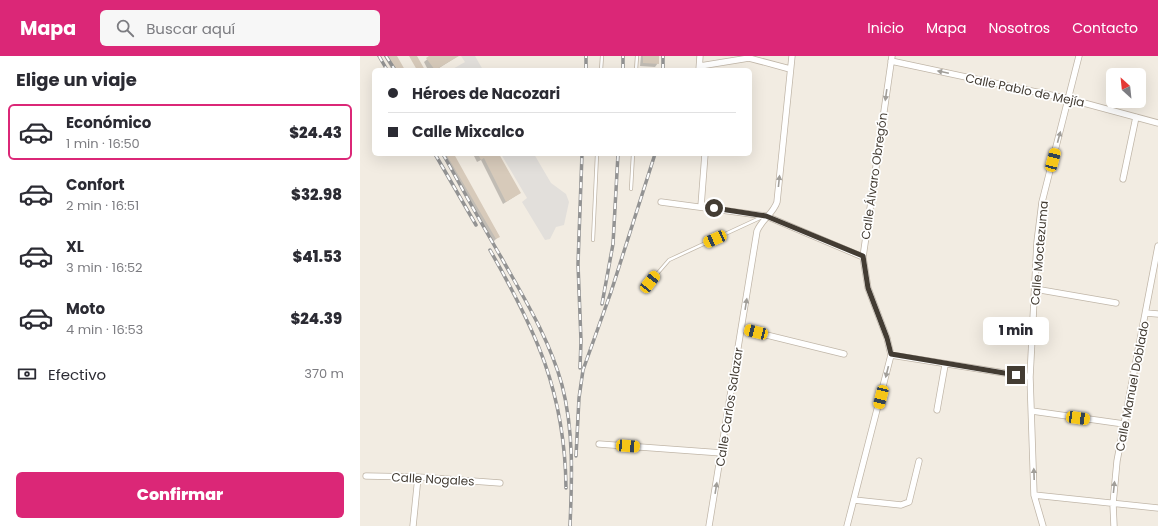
<!DOCTYPE html>
<html lang="es">
<meta charset="utf-8">
<style>
body{margin:0;font-family:Poppins,sans-serif;background:#f7f7f7;color:#2b2b33;height:100vh;display:flex;flex-direction:column;font-size:15px;white-space:nowrap}
*{box-sizing:border-box;margin:0}
p{font-size:13px;color:#7c7c81}
.icon{flex:none;width:22px;height:22px;fill:none;stroke:currentColor;stroke-width:2;stroke-linecap:round;stroke-linejoin:round}
.map{position:relative;flex:1;overflow:hidden}
.drawer{display:flex;flex-direction:column;background:#fff;width:360px}
.drawer>*{flex:none}
.guide{position:absolute;left:12px;top:12px;width:380px;height:88px;border-radius:6px;box-shadow:0 4px 16px #0002;display:grid;align-content:center;height:88px;padding:0 16px;background:#fff}
.needle{width:26px;rotate:333deg}
.tools{position:absolute;left:746px;top:12px;display:grid;gap:8px}
.tools a{display:grid;place-items:center;width:40px;height:40px;border-radius:6px;background:#fff;box-shadow:0 4px 16px #0002;font-size:20px}
.end{position:absolute;width:18px;height:18px;margin:-9px;border:5px solid #433c33;background:#fff;box-shadow:0 0 0 2px #fff}
.from{border-radius:50%}
.bubble{position:absolute;height:28px;border-radius:6px;background:#fff;box-shadow:0 4px 16px #0002;font-size:13px;font-weight:800;line-height:28px;text-align:center}
.car{position:absolute;width:12px;height:24px;margin:-12px -6px;border-radius:5px;box-shadow:0 0 3px 1px #0007;background:linear-gradient(#f5c518 24%,#345 0 40%,#f5c518 0 76%,#345 0 86%,#f5c518 0)}
.guide b{display:flex;align-items:center;gap:14px;height:38px;font-size:15px}
.guide b+b{border-top:1px solid #e1e1e2}
.guide i{width:10px;height:10px;background:#2b2b33}
ul{padding:0;list-style:none}
li{display:flex;align-items:center;gap:12px;height:56px;margin:0 8px 6px;padding:0 8px;border:2px solid transparent;border-radius:6px}
li div{flex:1}
li b{display:block;font-size:15px}
li em{font-style:normal;font-weight:800}
li.selected{border-color:#db2777}
li>.icon{width:36px;height:36px;stroke-width:1.5}
h2{padding:0 16px;font-size:18px;line-height:48px}
.pay{display:flex;align-items:center;gap:10px;height:44px;padding:0 16px;font-size:15px}
.pay p{margin-inline-start:auto}
.primary-button{display:flex;gap:8px;margin-top:auto;padding:8px 16px}
.primary-button a{flex:1;height:46px;border-radius:6px;background:#db2777;color:#fff;font-size:16px;font-weight:800;line-height:46px;text-align:center}
header{display:flex;align-items:center;gap:24px;box-sizing:border-box;height:56px;padding:0 20px;background:#db2777;color:#fff}
header strong{font-size:19px}
nav{display:flex;gap:22px;margin-inline-start:auto;font-size:14px}
.search{width:280px;height:36px;background:#f7f7f7;display:flex;align-items:center;gap:10px;box-sizing:border-box;padding:0 14px;border-radius:6px;color:#7c7c81;font-size:15px}
main{display:flex;flex:1;min-height:0}
.map>svg:first-child{display:block}
.parking{fill:#e2dfdb}
.shadow{fill:#0003}
.building{fill:#d7caba}
.lines{fill:none;stroke-linecap:round;stroke-linejoin:round}
.lane-casing{stroke:#c0b6a8;stroke-width:4}
.street-casing{stroke:#c0b6a8;stroke-width:7}
.lane{stroke:#fff;stroke-width:2.5}
.street{stroke:#fff;stroke-width:5.5}
.rail-casing{stroke:#939393;stroke-width:3.5}
.rail{stroke:#fff;stroke-width:2;stroke-dasharray:6;stroke-linecap:butt}
.oneway{fill:#a19e99}
.route{stroke:#433c33;stroke-width:5}
.labels{text-anchor:middle;dominant-baseline:central;stroke-width:3.5;stroke-linejoin:round;paint-order:stroke}
.street-label{font-size:12px;fill:#433c33;stroke:#fff}
</style>
<header>
<strong>Mapa</strong>
<div class="search"><svg class="icon" aria-label="search" viewBox="0 0 24 24"><circle cx="10" cy="10" r="6"/><path d="M15 15l6 6"/></svg>Buscar aquí</div>
<nav><a>Inicio</a><a>Mapa</a><a>Nosotros</a><a>Contacto</a></nav>
</header>
<main>
<section class="drawer">
<h2>Elige un viaje</h2>
<ul>
<li class="selected"><svg class="icon" aria-label="car" viewBox="0 0 24 24"><path d="M5 17H2v-5l4-1 3-4h7l3 4 3 1v5h-3M9 17h6M6 11h13"/><circle cx="7" cy="17" r="2"/><circle cx="17" cy="17" r="2"/></svg><div><b>Económico</b><p>1 min · 16:50</p></div><em>$24.43</em></li>
<li><svg class="icon" aria-label="car" viewBox="0 0 24 24"><path d="M5 17H2v-5l4-1 3-4h7l3 4 3 1v5h-3M9 17h6M6 11h13"/><circle cx="7" cy="17" r="2"/><circle cx="17" cy="17" r="2"/></svg><div><b>Confort</b><p>2 min · 16:51</p></div><em>$32.98</em></li>
<li><svg class="icon" aria-label="car" viewBox="0 0 24 24"><path d="M5 17H2v-5l4-1 3-4h7l3 4 3 1v5h-3M9 17h6M6 11h13"/><circle cx="7" cy="17" r="2"/><circle cx="17" cy="17" r="2"/></svg><div><b>XL</b><p>3 min · 16:52</p></div><em>$41.53</em></li>
<li><svg class="icon" aria-label="car" viewBox="0 0 24 24"><path d="M5 17H2v-5l4-1 3-4h7l3 4 3 1v5h-3M9 17h6M6 11h13"/><circle cx="7" cy="17" r="2"/><circle cx="17" cy="17" r="2"/></svg><div><b>Moto</b><p>4 min · 16:53</p></div><em>$24.39</em></li>
</ul>
<div class="pay"><svg class="icon" aria-label="cash" viewBox="0 0 24 24"><path d="M3 7h18v10H3z"/><circle cx="12" cy="12" r="2"/></svg>Efectivo<p>370 m</p></div>
<div class="primary-button"><a>Confirmar</a></div>
</section>
<div class="map">
<svg width="798" height="470" viewBox="0 0 798 470">
<rect width="100%" height="100%" fill="#f2ece2"/>
<path class="parking" d="M101,0h14l8,14h-32l14,-8z
M141,98h33l17,29 15,11 3,8 -5,23 -8,2 -6,12 -5,1 -23,-38 5,-4z"/>
<path class="shadow" d="M24,0h11l8,14h-11z
M71,0h27l-22,14h-8l-4,-8z
M281,0h17v7l-3,4 -15,-1z
M81,98h10l48,82 -6,6z
M113,98h25l22,39 -17,11 -22,-44 -4,2z"/>
<path class="building" d="M28,0h9l8,14h-8z
M49,0h8l8,14h-8z
M69,0h30l-24,14 -9,-12z
M283,0h16v8l-16,-1z
M86,98h8l46,83 -4,2z
M118,98h21l22,39 -15,9 -22,-44 -3,2z"/>
<g class="lines">
<g class="lane-casing">
<path id="lane" d="M241,14l1,-14
M276,14l1,-14
M271,133l2,-35
M233,184l4,-86
M290,226l19,-22 93,-43"/>
</g>
<g class="street-casing">
<path id="street" d="M531,5l178,38 89,24
M340,10l49,-8 41,11
M339,14l1,-14
M763,123l13,-62
M301,146l105,14 97,41
M341,150l4,-52
M675,233l81,14
M786,257l12,1
M382,273l102,25
M531,299l139,22
M577,354l8,-45
M672,355l92,13
M239,388l123,9
M6,420l52,1 82,6
M674,439l124,13
M494,444l47,5 8,-3 10,-41
M53,470l5,-49
M349,470l48,-295c5,-12 16,-17 20,-29l15,-146
M487,470l44,-171 -4,-17 -19,-50 -5,-31 29,-201
M683,470l-9,-31 -4,-118 7,-135 5,-40 37,-146
M754,470l-1,-22 4,-43 41,-215"/>
</g>
<use href="#lane" class="lane"/>
<use href="#street" class="street"/>
<g class="rail-casing">
<path id="rail" d="M19,0l8,14
M26,0l9,14
M226,14v-14
M263,14v-14
M303,14v-14
M75,98l41,71
M83,98c19,34 38,69 58,103 23,41 48,81 61,128 12,46 10,94 8,141
M130,194c46,81 75,142 76,238
M242,248l11,-60 5,-90
M220,312l1,-27 -3,-77 4,-110
M216,400l3,-58 4,-28 28,-78 44,-138"/>
</g>
<use href="#rail" class="rail"/>
</g>
<defs><path id="oneway-solid" d="M-6-.8H1V-3.2L6.5 0L1 3.2V.8H-6Z"/></defs>
<g class="oneway">
<use href="#oneway-solid" transform="translate(583 16) rotate(-168)"/>
<use href="#oneway-solid" transform="translate(526 39) rotate(98)"/>
<use href="#oneway-solid" transform="translate(699 81) rotate(-75)"/>
<use href="#oneway-solid" transform="translate(419 125) rotate(-84)"/>
<use href="#oneway-solid" transform="translate(386 248) rotate(-81)"/>
<use href="#oneway-solid" transform="translate(527 316) rotate(104)"/>
<use href="#oneway-solid" transform="translate(674 418) rotate(-92)"/>
<use href="#oneway-solid" transform="translate(754 431) rotate(-84)"/>
<use href="#oneway-solid" transform="translate(356 432) rotate(-81)"/>
</g>
<g class="lines">
<path class="route" d="M354,152l52,8 97,40 5,32 19,50 4,16 125,21"/>
</g>
<g class="labels">
<g class="street-label">
<text transform="translate(665 34) rotate(12)">Calle Pablo de Mejía</text>
<text transform="translate(514 120) rotate(-82)">Calle Álvaro Obregón</text>
<text transform="translate(679 197) rotate(-85)">Calle Moctezuma</text>
<text transform="translate(772 330) rotate(-79)">Calle Manuel Doblado</text>
<text transform="translate(369 351) rotate(-81)">Calle Carlos Salazar</text>
<text transform="translate(73 423) rotate(3)">Calle Nogales</text>
</g>
</g>
</svg>
<div class="tools">
<a><svg class="needle" viewBox="-14 -14 28 28"><path d="M0-13l5 13h-10z" fill="#e53935"/><path d="M0 13l5-13h-10z" fill="#7c7c81"/></svg></a>
</div>
<i class="end from" style="left:354px;top:152px"></i>
<i class="end" style="left:656px;top:319px"></i>
<div class="bubble" style="left:623px;top:261px;width:66px">1 min</div>
<i class="car" style="left:693px;top:104px;rotate:15deg"></i>
<i class="car" style="left:355px;top:183px;rotate:246deg"></i>
<i class="car" style="left:290px;top:226px;rotate:38deg"></i>
<i class="car" style="left:396px;top:276px;rotate:284deg"></i>
<i class="car" style="left:521px;top:341px;rotate:194deg"></i>
<i class="car" style="left:718px;top:362px;rotate:98deg"></i>
<i class="car" style="left:268px;top:390px;rotate:94deg"></i>
<div class="guide">
<b><i class="from"></i>Héroes de Nacozari</b>
<b><i></i>Calle Mixcalco</b>
</div>
</div>
</main>
